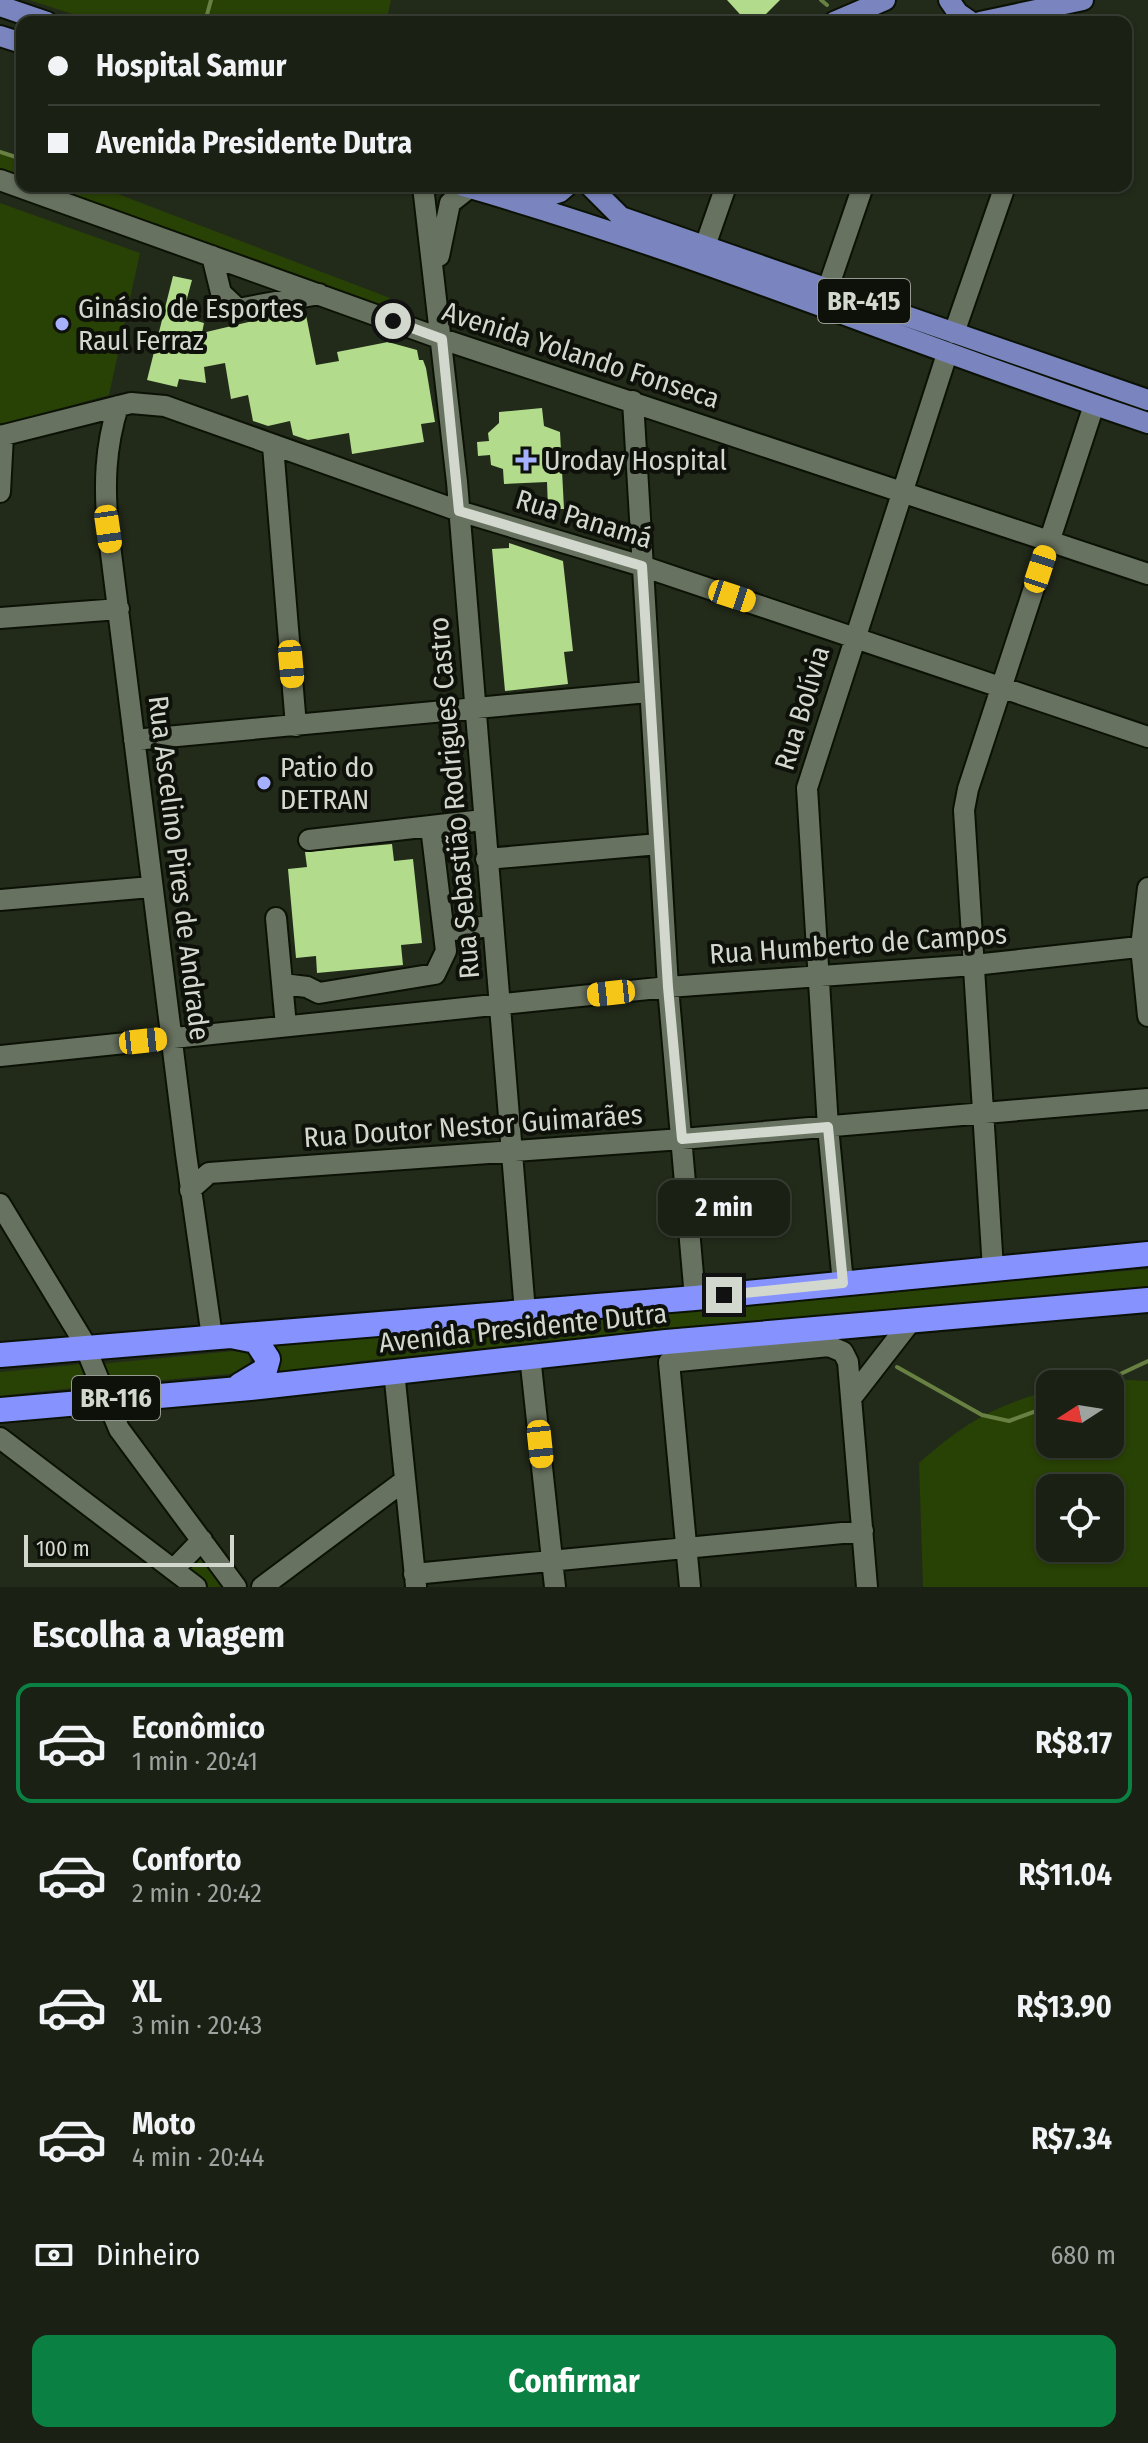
<!DOCTYPE html>
<html lang="pt">
<meta charset="utf-8">
<style>
body{margin:0;font-family:"Fira Sans Condensed",sans-serif;background:#23281d;color:#f1f3f6;height:100vh;display:flex;flex-direction:column;font-size:30px;white-space:nowrap}
*{box-sizing:border-box;margin:0}
p{font-size:26px;color:#9fa3a0}
.icon{flex:none;width:44px;height:44px;fill:none;stroke:currentColor;stroke-width:2;stroke-linecap:round;stroke-linejoin:round}
.map{position:relative;height:1587px;overflow:hidden}
.sheet{display:flex;flex-direction:column;background:#1a2014;flex:1}
.sheet>*{flex:none}
.guide{position:absolute;left:16px;top:16px;width:1116px;height:176px;border-radius:16px;box-shadow:0 2px 6px #0004,0 0 0 2px #383e34;display:grid;align-content:center;height:176px;padding:0 32px;background:#1a2014}
.needle{width:52px;rotate:258deg}
.buttons{position:absolute;left:1036px;top:1370px;display:grid;gap:16px}
.buttons a{display:grid;place-items:center;width:88px;height:88px;border-radius:16px;background:#1a2014;box-shadow:0 2px 6px #0004,0 0 0 2px #383e34;font-size:40px}
.scale{position:absolute;left:24px;bottom:20px;width:210px;box-sizing:border-box;padding-left:8px;border:4px solid #d2d8cd;border-top:0;font-size:22px;line-height:28px;white-space:nowrap;color:#d2d8cd;-webkit-text-stroke:6px #0e110a;paint-order:stroke}
.end{position:absolute;width:36px;height:36px;margin:-18px;border:10px solid #d2d8cd;background:#111;box-shadow:0 0 0 4px #111}
.from{border-radius:50%}
.bubble{position:absolute;height:56px;border-radius:16px;background:#1a2014;box-shadow:0 2px 6px #0004,0 0 0 2px #383e34;font-size:26px;font-weight:700;line-height:56px;text-align:center}
.car{position:absolute;width:24px;height:48px;margin:-24px -12px;border-radius:10px;box-shadow:0 0 6px 2px #0007;background:linear-gradient(#f5c518 24%,#345 0 40%,#f5c518 0 76%,#345 0 86%,#f5c518 0)}
.guide b{display:flex;align-items:center;gap:28px;height:76px;font-size:30px}
.guide b+b{border-top:2px solid #383e34}
.guide i{width:20px;height:20px;background:#f1f3f6}
ul{padding:0;list-style:none}
li{display:flex;align-items:center;gap:24px;height:120px;margin:0 16px 12px;padding:0 16px;border:4px solid transparent;border-radius:16px}
li div{flex:1}
li b{display:block;font-size:30px}
li em{font-style:normal;font-weight:700}
li.on{border-color:#0b8043}
li>.icon{width:72px;height:72px;stroke-width:1.5}
h2{padding:0 32px;font-size:36px;line-height:96px}
.pay{display:flex;align-items:center;gap:20px;height:88px;padding:0 32px;font-size:30px}
.pay p{margin-inline-start:auto}
.button{display:flex;gap:16px;margin-top:auto;padding:16px 32px}
.button a{flex:1;height:92px;border-radius:16px;background:#0b8043;color:#fff;font-size:32px;font-weight:700;line-height:92px;text-align:center}
.map>svg:first-child{display:block}
.green{fill:#284105;fill-rule:evenodd}
.lines{fill:none;stroke-linecap:round;stroke-linejoin:round}
.stream{stroke:#688142;stroke-width:4}
.building{fill:#b2db8c}
.minor-casing{stroke:#0b1205;stroke-width:24}
.major-casing{stroke:#0b1205;stroke-width:24}
.highway-casing{stroke:#0b1205;stroke-width:28}
.minor{stroke:#687260;stroke-width:20}
.major{stroke:#7a85bf;stroke-width:20}
.highway{stroke:#8692fe;stroke-width:24}
.route{stroke:#d2d8cd;stroke-width:10}
.poi-dot{fill:#a5b1fc;stroke:#0e110a;stroke-width:3}
.labels{text-anchor:middle;dominant-baseline:central;stroke-width:8;stroke-linejoin:round;paint-order:stroke}
.shield{fill:#0e110a;stroke:#979c92;stroke-width:2}
.shield-label{font-size:26px;font-weight:bold;fill:#d2d8cd}
.poi-label{font-size:28px;fill:#d2d8cd;stroke:#0e110a;text-anchor:start}
.street-label{font-size:28px;fill:#d2d8cd;stroke:#0e110a}
</style>
<div class="map">
<svg width="1148" height="1587" viewBox="0 0 1148 1587">
<rect width="100%" height="100%" fill="#222a1a"/>
<path class="green" d="M29,0h362l-5,22h-289z
M0,150l22,8v22l-22,-8z
M39,186h58l293,112 -3,10z
M0,203l140,50 -31,142 -109,30z
M1148,1269v20l-523,44 -265,28 -91,19 -2,-42 89,-4z
M234,1351l15,3 2,14 -21,6 -123,11 -7,-21z
M83,1364l8,22 -91,10v-24z
M1090,1378l58,3v206h-225l-4,-124c47,-41 71,-55 131,-73v54h60v-60h-39zM1050,1488h60v60h-60z
M199,1557h8l21,30h-24l-17,-18z"/>
<g class="lines">
<path class="stream" d="M821,0l6,5
M205,22l6,-22
M0,152l22,7
M897,1367l85,48 27,6 41,-15
M1099,1384l49,-23"/>
</g>
<path class="building" d="M727,0h53l-22,22h-11z
M173,276l19,4 -10,37 22,6 -2,10 72,-17 1,5 31,-6 10,50 23,-4 -2,-9 51,-10 29,8 2,10h4l3,8 9,54 -14,2 3,18 -72,12 -3,-21 -41,7 -15,-5 -3,-14 -22,5 -15,-5 -5,-26 -17,4 -6,-36 -21,4 2,16 -27,-4 -2,8 -30,-7z
M542,408l2,18 16,6 4,77h-16l-1,-27 -43,2 -1,-15 -12,-4 -1,-10 -12,1 -1,-14 12,-1 -1,-8 11,-10v-11z
M509,543l54,18 10,90 -9,1 4,32 -63,7 -13,-142 17,-1z
M392,844l2,17 19,-2 9,84 -21,2 2,20 -86,8 -1,-17 -20,2 -8,-89 19,-2 -2,-15z"/>
<g class="lines">
<g class="minor-casing">
<path id="minor" d="M0,180l442,159 706,235
M423,186l34,296 68,830
M705,246l21,-60
M212,256l9,37 17,16 81,-15
M439,256l11,-53 19,-15
M828,288l35,-102
M954,333l51,-147
M633,401l35,586 27,311
M118,406c-13,42 -14,79 -10,123l78,625 26,183
M0,436l131,-33 34,3 294,105 183,55 506,171
M273,446l23,280
M0,492l3,-57
M0,618l119,-9
M134,740l514,-48
M309,840l174,-20
M486,859l173,-15
M1148,888l-7,59 7,69
M0,900l151,-13
M276,918l10,108
M444,931l48,-5
M283,984l24,3 12,6 116,-19 11,-23 -15,-124
M0,1056l668,-69 306,-22 174,-19
M190,1190l19,-17 473,-34 466,-40
M0,1204l82,135 37,90 117,158
M993,1269l-29,-459 4,-21 126,-384
M843,1283l-15,-156 -21,-339 140,-434
M530,1356l25,231
M394,1371l22,215
M852,1397l59,-76
M0,1438l196,149
M174,1569l28,-29
M414,1574l449,-43
M262,1587l142,-106
M690,1587l-21,-225 160,-16 14,6 5,10 19,225"/>
</g>
<g class="major-casing">
<path id="major" d="M949,0l9,13 13,9
M0,6l47,16
M834,22l51,-22
M980,22l103,-22
M0,36l22,7
M463,186c232,66 455,161 685,237
M590,186l31,31 527,183
M526,203l34,-11 7,-6"/>
</g>
<g class="highway-casing">
<path id="highway" d="M236,1337l20,4 12,18 -3,11 -25,15
M0,1355l695,-57 453,-44
M0,1410l250,-22 416,-46 482,-42"/>
</g>
<use href="#minor" class="minor"/>
<use href="#major" class="major"/>
<use href="#highway" class="highway"/>
</g>
<g class="lines">
<path class="route" d="M393,321l49,18 17,172 183,55 26,421 14,152 146,-12 15,156 -119,12"/>
</g>
<g class="poi-dot">
<circle cx="62" cy="324" r="8"/>
<path d="M522 448h8v8h8v8h-8v8h-8v-8h-8v-8h8z"/>
<circle cx="264" cy="783" r="8"/>
</g>
<g class="labels">
<g class="shield">
<rect x="818" y="279" width="92" height="44" rx="6"/>
<rect x="72" y="1376" width="88" height="44" rx="6"/>
</g>
<g class="shield-label">
<text x="864" y="301">BR-415</text>
<text x="116" y="1398">BR-116</text>
</g>
<g class="poi-label">
<text x="78" y="308">Ginásio de Esportes<tspan x="78" dy="32">Raul Ferraz</tspan></text>
<text x="544" y="460">Uroday Hospital</text>
<text x="280" y="767">Patio do<tspan x="280" dy="32">DETRAN</tspan></text>
</g>
<g class="street-label">
<text transform="translate(581 355) rotate(18)">Avenida Yolando Fonseca</text>
<text transform="translate(584 519) rotate(17)">Rua Panamá</text>
<text transform="translate(802 708) rotate(-73)">Rua Bolívia</text>
<text transform="translate(454 798) rotate(-95)">Rua Sebastião Rodrigues Castro</text>
<text transform="translate(179 868) rotate(83)">Rua Ascelino Pires de Andrade</text>
<text transform="translate(858 944) rotate(-4)">Rua Humberto de Campos</text>
<text transform="translate(473 1126) rotate(-4)">Rua Doutor Nestor Guimarães</text>
<text transform="translate(523 1328) rotate(-6)">Avenida Presidente Dutra</text>
</g>
</g>
</svg>
<div class="buttons">
<a><svg class="needle" viewBox="-14 -14 28 28"><path d="M0-13l5 13h-10z" fill="#e53935"/><path d="M0 13l5-13h-10z" fill="#9fa3a0"/></svg></a>
<a><svg class="icon" aria-label="locate" viewBox="0 0 24 24"><circle cx="12" cy="12" r="6"/><path d="M12 2v4M12 18v4M2 12h4M18 12h4"/></svg></a>
</div>
<div class="scale">100 m</div>
<i class="end from" style="left:393px;top:321px"></i>
<i class="end" style="left:724px;top:1295px"></i>
<div class="bubble" style="left:658px;top:1180px;width:132px">2 min</div>
<i class="car" style="left:108px;top:529px;rotate:172deg"></i>
<i class="car" style="left:1040px;top:569px;rotate:18deg"></i>
<i class="car" style="left:732px;top:596px;rotate:108deg"></i>
<i class="car" style="left:291px;top:664px;rotate:175deg"></i>
<i class="car" style="left:611px;top:993px;rotate:264deg"></i>
<i class="car" style="left:143px;top:1041px;rotate:84deg"></i>
<i class="car" style="left:540px;top:1444px;rotate:174deg"></i>
<div class="guide">
<b><i class="from"></i>Hospital Samur</b>
<b><i></i>Avenida Presidente Dutra</b>
</div>
</div>
<section class="sheet">
<h2>Escolha a viagem</h2>
<ul>
<li class="on"><svg class="icon" aria-label="car" viewBox="0 0 24 24"><path d="M5 17H2v-5l4-1 3-4h7l3 4 3 1v5h-3M9 17h6M6 11h13"/><circle cx="7" cy="17" r="2"/><circle cx="17" cy="17" r="2"/></svg><div><b>Econômico</b><p>1 min · 20:41</p></div><em>R$8.17</em></li>
<li><svg class="icon" aria-label="car" viewBox="0 0 24 24"><path d="M5 17H2v-5l4-1 3-4h7l3 4 3 1v5h-3M9 17h6M6 11h13"/><circle cx="7" cy="17" r="2"/><circle cx="17" cy="17" r="2"/></svg><div><b>Conforto</b><p>2 min · 20:42</p></div><em>R$11.04</em></li>
<li><svg class="icon" aria-label="car" viewBox="0 0 24 24"><path d="M5 17H2v-5l4-1 3-4h7l3 4 3 1v5h-3M9 17h6M6 11h13"/><circle cx="7" cy="17" r="2"/><circle cx="17" cy="17" r="2"/></svg><div><b>XL</b><p>3 min · 20:43</p></div><em>R$13.90</em></li>
<li><svg class="icon" aria-label="car" viewBox="0 0 24 24"><path d="M5 17H2v-5l4-1 3-4h7l3 4 3 1v5h-3M9 17h6M6 11h13"/><circle cx="7" cy="17" r="2"/><circle cx="17" cy="17" r="2"/></svg><div><b>Moto</b><p>4 min · 20:44</p></div><em>R$7.34</em></li>
</ul>
<div class="pay"><svg class="icon" aria-label="cash" viewBox="0 0 24 24"><path d="M3 7h18v10H3z"/><circle cx="12" cy="12" r="2"/></svg>Dinheiro<p>680 m</p></div>
<div class="button"><a>Confirmar</a></div>
</section>
